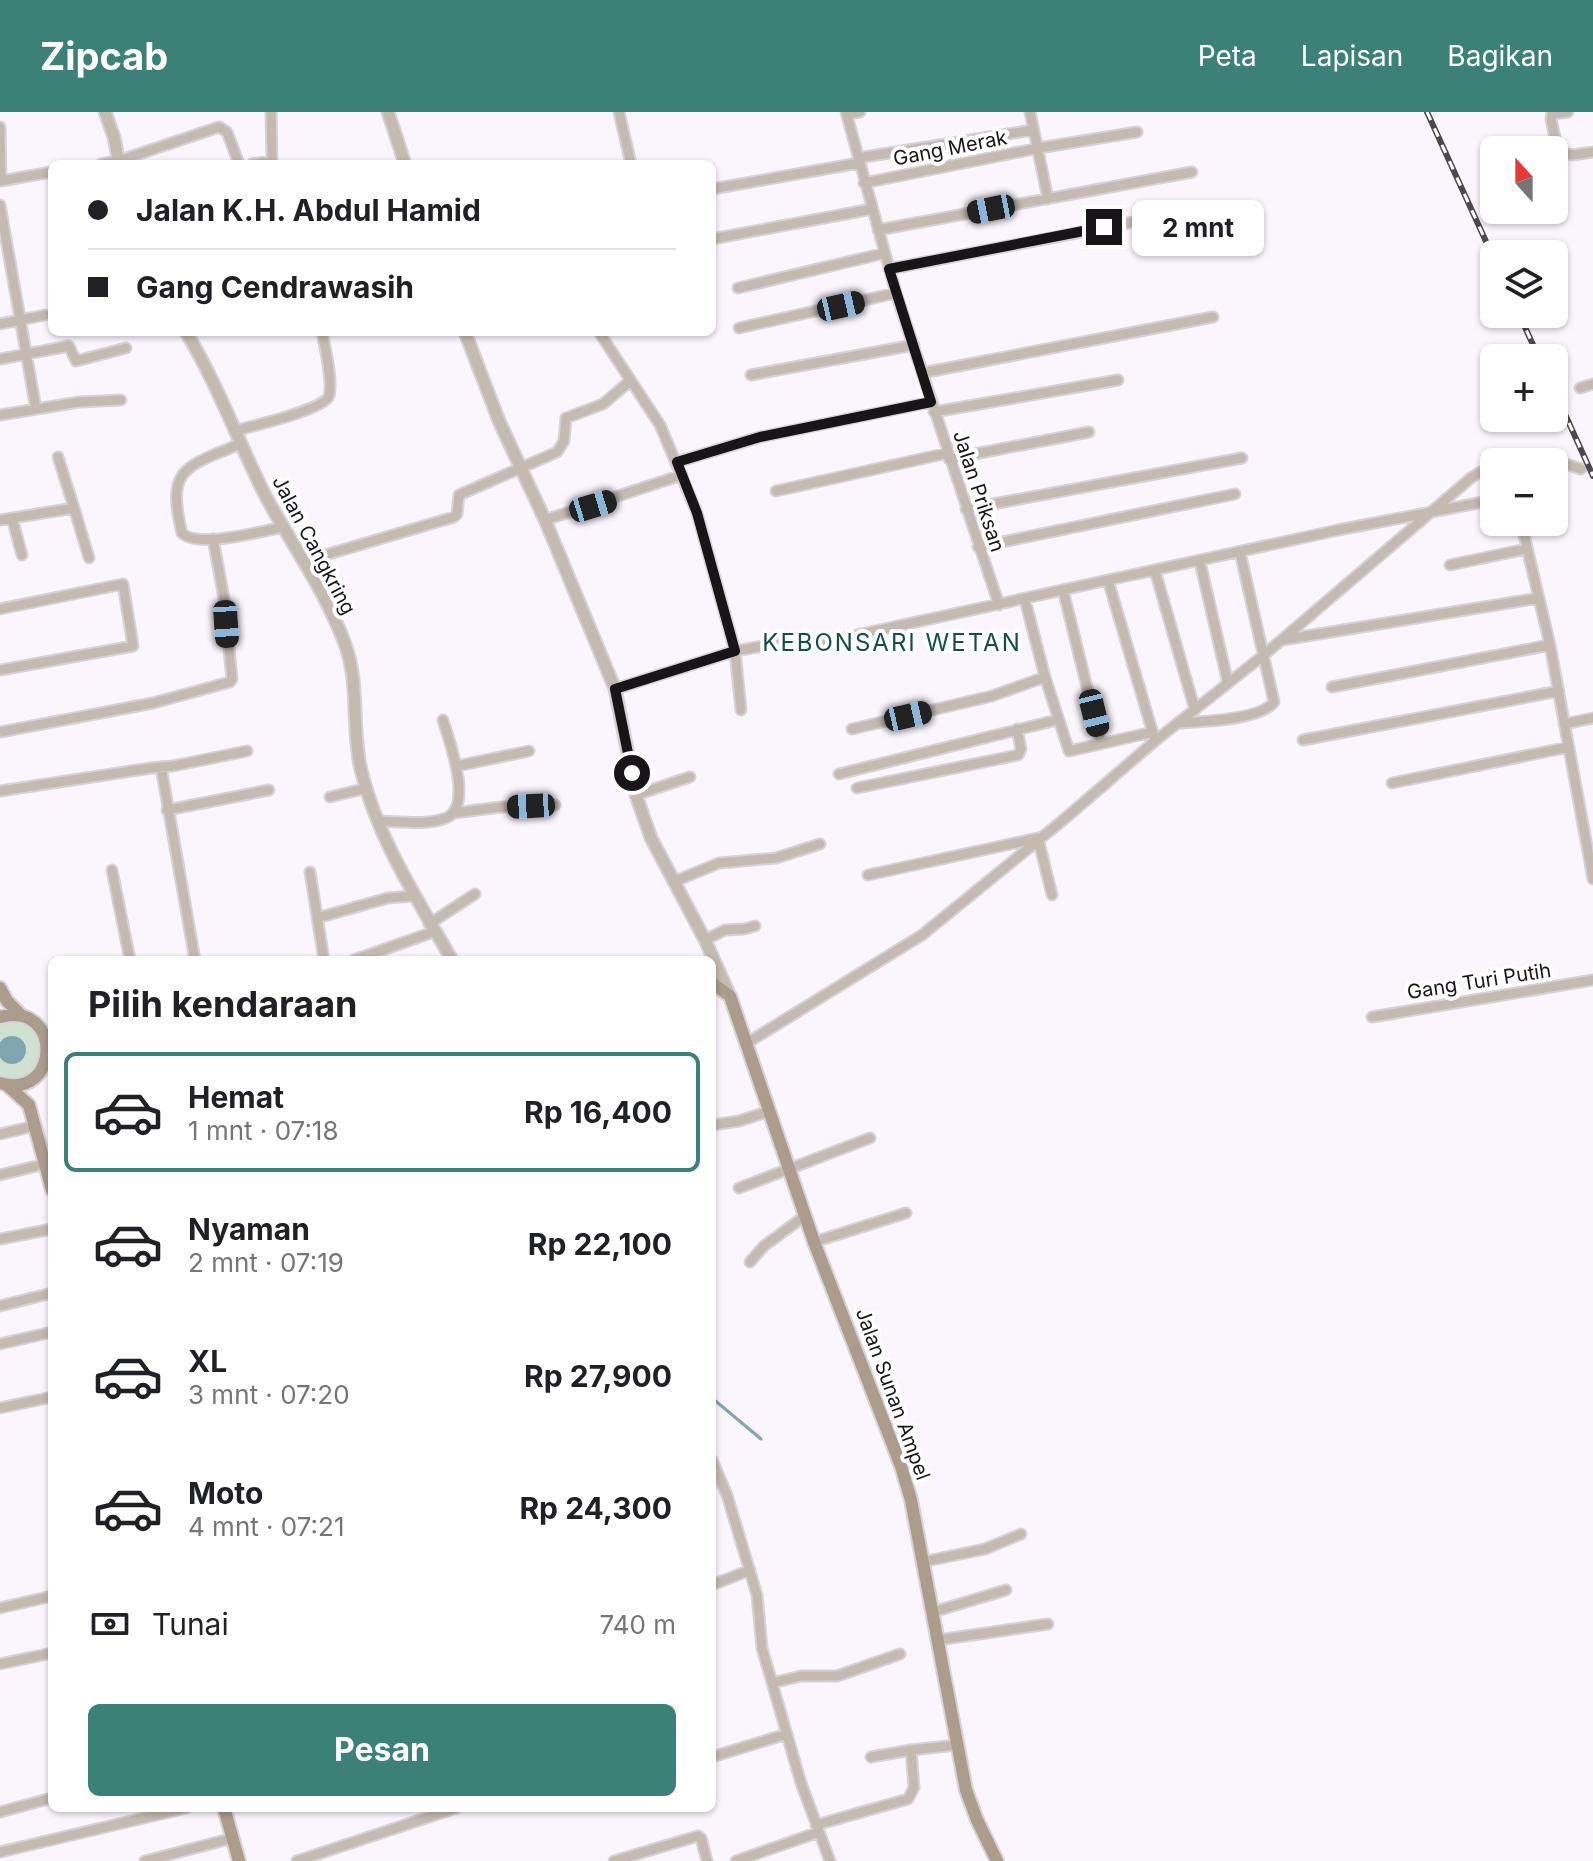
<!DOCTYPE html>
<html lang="id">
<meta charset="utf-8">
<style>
body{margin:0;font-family:Inter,sans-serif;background:#f6f6f6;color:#202124;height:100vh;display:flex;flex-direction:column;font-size:30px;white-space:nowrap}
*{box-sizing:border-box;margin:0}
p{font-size:26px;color:#757577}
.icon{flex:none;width:44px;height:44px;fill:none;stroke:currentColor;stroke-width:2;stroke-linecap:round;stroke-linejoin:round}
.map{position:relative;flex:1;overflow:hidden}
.details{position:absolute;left:48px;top:844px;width:668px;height:856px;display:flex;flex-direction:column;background:#fff;border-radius:12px;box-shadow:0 2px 6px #0004}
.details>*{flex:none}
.banner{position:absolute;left:48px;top:48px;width:668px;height:176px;border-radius:12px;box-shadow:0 2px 6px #0004;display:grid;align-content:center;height:176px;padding:0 40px;background:#fff}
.needle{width:52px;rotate:339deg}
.fabs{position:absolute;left:1480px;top:24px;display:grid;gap:16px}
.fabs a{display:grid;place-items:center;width:88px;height:88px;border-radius:12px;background:#fff;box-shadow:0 2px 6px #0004;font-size:40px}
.end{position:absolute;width:36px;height:36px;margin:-18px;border:10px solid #171517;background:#fff;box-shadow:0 0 0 4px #fff}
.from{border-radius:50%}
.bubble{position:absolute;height:56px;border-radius:12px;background:#fff;box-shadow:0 2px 6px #0004;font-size:26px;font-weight:700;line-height:56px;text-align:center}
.car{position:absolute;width:24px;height:48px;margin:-24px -12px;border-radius:10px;box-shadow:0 0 6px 2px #0007;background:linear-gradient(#222 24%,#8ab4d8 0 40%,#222 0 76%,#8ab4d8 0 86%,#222 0)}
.banner b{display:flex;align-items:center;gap:28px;height:76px;font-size:30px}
.banner b+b{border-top:2px solid #e0e0e0}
.banner i{width:20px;height:20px;background:#202124}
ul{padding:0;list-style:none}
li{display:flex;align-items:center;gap:24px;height:120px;margin:0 16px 12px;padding:0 24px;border:4px solid transparent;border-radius:12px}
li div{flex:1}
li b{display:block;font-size:30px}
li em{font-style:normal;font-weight:700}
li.active{border-color:#3b8177}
li>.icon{width:72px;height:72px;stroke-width:1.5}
h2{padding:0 40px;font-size:36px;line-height:96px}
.pay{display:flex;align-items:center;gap:20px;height:88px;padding:0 40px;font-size:30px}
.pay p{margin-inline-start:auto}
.cta{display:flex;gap:16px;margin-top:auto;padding:16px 40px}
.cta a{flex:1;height:92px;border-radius:12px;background:#3b8177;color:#fff;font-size:32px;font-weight:700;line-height:92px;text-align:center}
header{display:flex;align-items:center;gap:48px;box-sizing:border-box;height:112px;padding:0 40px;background:#3b8177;color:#fff}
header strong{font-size:38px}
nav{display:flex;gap:44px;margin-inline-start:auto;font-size:28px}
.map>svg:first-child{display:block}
.green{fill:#cfe1d0}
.water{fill:#80a5b0}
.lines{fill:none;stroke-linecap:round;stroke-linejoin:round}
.stream{stroke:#80a5b0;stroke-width:3}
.minor-casing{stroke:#d7d1d8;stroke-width:13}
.tertiary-casing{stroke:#d7d1d8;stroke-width:15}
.secondary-casing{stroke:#d7d1d8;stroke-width:16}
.minor{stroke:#c4baaf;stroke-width:9}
.tertiary{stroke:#c4baaf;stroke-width:11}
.secondary{stroke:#ab9c8b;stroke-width:12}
.rail-casing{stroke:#4c494c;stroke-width:6}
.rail{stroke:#fff;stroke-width:3;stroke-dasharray:9;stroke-linecap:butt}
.route{stroke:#171517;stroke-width:10}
.labels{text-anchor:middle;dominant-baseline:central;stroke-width:8;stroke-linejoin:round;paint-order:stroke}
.street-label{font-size:20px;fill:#171517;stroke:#fff}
.quarter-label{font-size:24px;letter-spacing:2px;fill:#144e47;stroke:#fff}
</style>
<header>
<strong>Zipcab</strong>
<nav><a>Peta</a><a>Lapisan</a><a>Bagikan</a></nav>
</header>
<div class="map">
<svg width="1593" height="1749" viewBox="0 0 1593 1749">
<rect width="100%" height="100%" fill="#fbf5fd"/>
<path class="green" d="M9,909l20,5 12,16c-2,29 -10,41 -41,35v-53z"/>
<path class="water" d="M-2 938a14 14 0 1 1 28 0a14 14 0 1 1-28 0Z"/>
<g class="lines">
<path class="stream" d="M712,1286l49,41"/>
<g class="minor-casing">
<path id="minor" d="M619,0l12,52
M846,0l50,181 103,312
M1030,0l18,87
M1552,0l-1,7 7,33 15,3 20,-3
M847,2l13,-2
M1552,2l16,-2
M0,15l1,54
M858,46l175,-28
M101,52l17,-3 101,-34 8,5 12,32
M252,52l20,-3 -1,-49
M0,69l52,-9
M864,71l175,-35 98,-16
M712,77l147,-26
M0,93l36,204
M878,118l314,-58
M712,127l160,-30
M889,157l307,-59
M738,176l147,-35
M0,212l45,-9
M739,216l157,-35
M599,220l61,93 37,88 38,138 6,59
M0,247l69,-13 7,15 50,-13
M922,261l291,-56
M751,263l163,-30
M1580,276l13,-4
M934,300l184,-32
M0,303l79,-13 42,-2
M234,319c16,-4 91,-22 95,-35 4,-14 -4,-49 -7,-64
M240,332c-55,23 -74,24 -58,89 16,16 79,-2 102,-6
M949,347l140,-27
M677,350l83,-25 171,-35
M1500,350c27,-9 55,-2 81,7
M776,379l172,-38
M74,396l15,50
M966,397l276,-51
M12,406l10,37
M0,408l74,-12 -16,-51
M545,408l137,-45
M1521,410l29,123 43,234
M978,435l257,-53
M305,449l149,-44 3,-3 2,-19 98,-43 7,-11 2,-23 37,-14 27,-23
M1200,450l28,121
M1450,453l76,-16
M1155,459l40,139
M1108,468l46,157
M1063,478l38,154
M1025,488l20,77 24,74 84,-19
M0,497l123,-25 10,62 -133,24
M1282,528l257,-42
M1332,575l218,-42
M615,577l120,-38 67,-12 27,2 509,-111 156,-30
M1178,611c23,-1 83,-3 96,-21l-34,-150
M1564,612l29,-6
M852,617l140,-33 53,-19
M0,620l153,-29 77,-21 2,-3 -8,-81 -11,-59
M1303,628l256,-49
M457,654l72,-15
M161,655l34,193
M839,662l218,-54
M1392,671l177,-36
M857,676l161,-33 3,-6 -4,-20
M0,679l151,-23 22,-2 74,-15
M636,683l54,-18
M330,685l37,-9
M167,698l102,-20
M454,701l47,-6 54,-2
M377,709c21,0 49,5 69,-3 28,-11 3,-78 -3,-98
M112,758l18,90
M310,760l14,88
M868,763l170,-37 14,57
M673,770l46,-19 57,-5 44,-14
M317,806l71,-20 26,-2
M429,812l46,-30
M705,828l20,-10 19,-1 11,-3
M354,848l82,-29
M1372,905l221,-37
M747,931l175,-108 140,-114 93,-80 110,-87 207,-177 22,-13
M712,1013l27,-4 31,-10
M0,1022l35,-8
M0,1063l45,-11
M739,1076l131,-50
M0,1127l52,-10
M814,1130l92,-29
M750,1150l14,-16 42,-31
M0,1194l52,-13
M0,1232l52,-12
M0,1296l52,-11
M712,1348l15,35 30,100 5,53 39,135 29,78
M922,1450l63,-13 36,-15
M712,1473l38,-15
M0,1496l52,-12
M933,1500l73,-22
M938,1528l110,-16
M0,1552l52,-11
M772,1571l29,-7h36l63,-22
M712,1645l75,-23
M871,1645l40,-7
M0,1700l52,-14
M816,1713l92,-26 6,-11 -3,-38 46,-5
M0,1740l186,-44
M145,1749l88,-23
M297,1749l159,-53
M614,1749l84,-25 3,2 6,23
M736,1749l83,-29"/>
</g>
<g class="tertiary-casing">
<path id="tertiary" d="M105,0l9,25 5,27
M388,0l17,52
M186,220c31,51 52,109 79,163 27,50 60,95 80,149 15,40 6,85 16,126 17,70 56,128 91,190
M465,220l34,89 46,99 70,169 21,106 15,43 54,102 25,56"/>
</g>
<g class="secondary-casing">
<path id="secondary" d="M712,871l18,13 84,246 87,224 10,34 55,290 11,30 20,41
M0,876l7,13 14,14
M0,905c63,-17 61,84 0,66
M7,973l22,20 23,85
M224,1696l15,53"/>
</g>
<use href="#minor" class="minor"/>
<use href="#tertiary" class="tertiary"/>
<use href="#secondary" class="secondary"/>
<g class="rail-casing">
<path id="rail" d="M1427,0l67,147
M1519,202l20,44
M1554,278l39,86"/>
</g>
<use href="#rail" class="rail"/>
</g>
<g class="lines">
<path class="route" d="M632,661l-17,-84 120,-38 -38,-138 -20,-51 83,-25 171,-35 -42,-133 215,-42"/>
</g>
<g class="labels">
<g class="street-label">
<text transform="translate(950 36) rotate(-11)">Gang Merak</text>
<text transform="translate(979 379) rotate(72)">Jalan Priksan</text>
<text transform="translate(314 433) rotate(62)">Jalan Cangkring</text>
<text transform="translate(1479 869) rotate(-9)">Gang Turi Putih</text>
<text transform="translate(893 1282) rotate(70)">Jalan Sunan Ampel</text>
</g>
<g class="quarter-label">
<text x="892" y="530">KEBONSARI WETAN</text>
</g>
</g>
</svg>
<div class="fabs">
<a><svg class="needle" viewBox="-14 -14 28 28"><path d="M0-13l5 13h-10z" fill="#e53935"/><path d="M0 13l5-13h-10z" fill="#757577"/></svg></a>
<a><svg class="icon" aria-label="layers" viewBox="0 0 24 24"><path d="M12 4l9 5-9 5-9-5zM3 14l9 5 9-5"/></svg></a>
<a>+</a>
<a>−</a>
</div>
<i class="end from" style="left:632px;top:661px"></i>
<i class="end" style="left:1104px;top:115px"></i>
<div class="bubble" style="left:1132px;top:88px;width:132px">2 mnt</div>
<i class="car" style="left:991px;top:97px;rotate:259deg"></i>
<i class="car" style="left:841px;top:194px;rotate:77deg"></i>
<i class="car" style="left:593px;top:394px;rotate:73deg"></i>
<i class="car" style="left:226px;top:512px;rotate:176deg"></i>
<i class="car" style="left:1094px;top:601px;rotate:166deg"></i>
<i class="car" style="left:908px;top:604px;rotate:77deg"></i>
<i class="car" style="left:531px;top:694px;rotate:267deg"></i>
<div class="banner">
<b><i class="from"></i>Jalan K.H. Abdul Hamid</b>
<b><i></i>Gang Cendrawasih</b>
</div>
<section class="details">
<h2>Pilih kendaraan</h2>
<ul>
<li class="active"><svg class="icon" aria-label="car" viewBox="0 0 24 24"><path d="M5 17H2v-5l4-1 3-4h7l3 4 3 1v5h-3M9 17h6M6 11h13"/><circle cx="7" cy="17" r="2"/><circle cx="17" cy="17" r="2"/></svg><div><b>Hemat</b><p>1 mnt · 07:18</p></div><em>Rp 16,400</em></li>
<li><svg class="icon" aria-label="car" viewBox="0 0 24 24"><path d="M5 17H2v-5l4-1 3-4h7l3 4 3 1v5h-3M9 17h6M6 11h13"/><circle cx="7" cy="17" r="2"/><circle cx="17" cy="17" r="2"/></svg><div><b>Nyaman</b><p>2 mnt · 07:19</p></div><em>Rp 22,100</em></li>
<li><svg class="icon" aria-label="car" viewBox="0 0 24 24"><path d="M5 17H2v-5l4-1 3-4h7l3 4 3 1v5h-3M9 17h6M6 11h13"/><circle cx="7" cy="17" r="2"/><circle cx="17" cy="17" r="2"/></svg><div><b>XL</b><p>3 mnt · 07:20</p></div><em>Rp 27,900</em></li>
<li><svg class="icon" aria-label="car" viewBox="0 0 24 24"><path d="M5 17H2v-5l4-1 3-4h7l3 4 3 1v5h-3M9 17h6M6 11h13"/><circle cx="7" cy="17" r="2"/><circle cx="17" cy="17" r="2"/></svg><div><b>Moto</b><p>4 mnt · 07:21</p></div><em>Rp 24,300</em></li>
</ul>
<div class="pay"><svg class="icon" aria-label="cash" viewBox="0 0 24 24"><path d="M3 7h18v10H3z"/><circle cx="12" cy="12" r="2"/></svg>Tunai<p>740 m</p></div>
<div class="cta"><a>Pesan</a></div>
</section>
</div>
